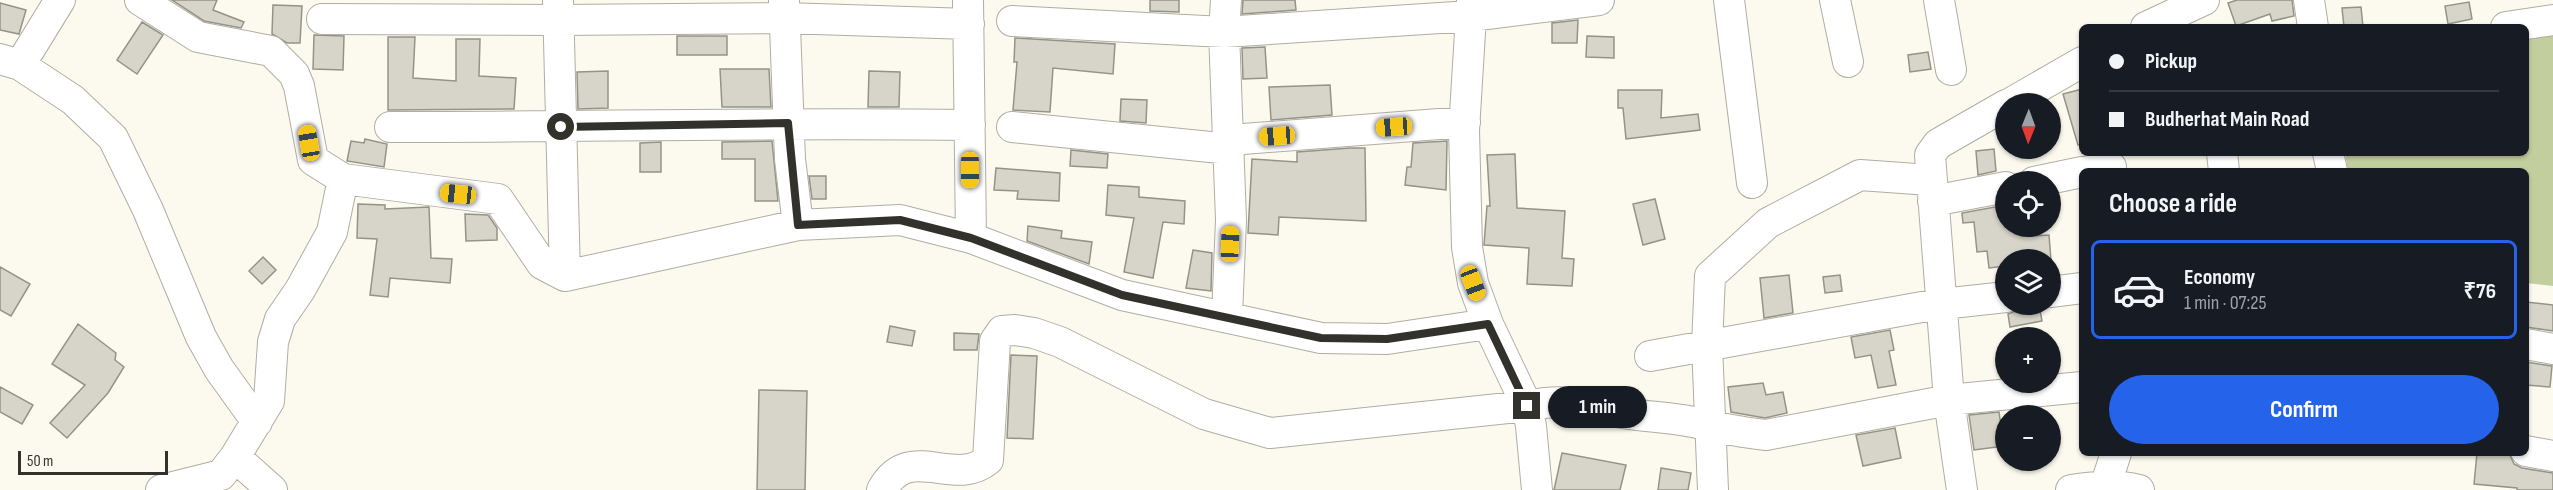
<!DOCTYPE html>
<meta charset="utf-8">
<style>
body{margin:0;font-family:"Sofia Sans Condensed",sans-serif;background:#242831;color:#f1f3f6;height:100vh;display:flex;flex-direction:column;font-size:22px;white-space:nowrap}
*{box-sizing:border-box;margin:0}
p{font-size:20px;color:#9ea1a6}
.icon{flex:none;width:33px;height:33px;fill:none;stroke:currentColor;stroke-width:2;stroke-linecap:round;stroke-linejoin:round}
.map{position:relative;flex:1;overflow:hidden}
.panel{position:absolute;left:2079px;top:168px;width:450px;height:288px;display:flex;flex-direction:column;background:#171b24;border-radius:9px;box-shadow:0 2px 4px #0004}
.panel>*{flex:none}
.banner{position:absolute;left:2079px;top:24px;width:450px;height:132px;border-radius:9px;box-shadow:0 2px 4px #0004;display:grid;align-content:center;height:132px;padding:0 30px;background:#171b24}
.needle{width:39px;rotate:181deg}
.buttons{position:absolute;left:1995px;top:93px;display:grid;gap:12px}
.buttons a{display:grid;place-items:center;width:66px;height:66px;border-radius:50%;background:#171b24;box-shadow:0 2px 4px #0004;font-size:30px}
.scale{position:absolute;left:18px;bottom:15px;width:150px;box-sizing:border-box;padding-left:6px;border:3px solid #32312c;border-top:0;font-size:16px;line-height:21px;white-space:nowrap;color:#32312c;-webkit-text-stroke:4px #fcfaee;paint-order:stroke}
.end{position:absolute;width:27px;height:27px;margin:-14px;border:8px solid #32312c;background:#fff;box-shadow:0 0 0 3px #fff}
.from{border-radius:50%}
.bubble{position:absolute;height:42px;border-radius:21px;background:#171b24;box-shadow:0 2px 4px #0004;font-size:20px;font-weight:700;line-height:42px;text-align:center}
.car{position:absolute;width:18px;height:36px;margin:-18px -9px;border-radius:8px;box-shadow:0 0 4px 2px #0007;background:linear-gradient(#f5c518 24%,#345 0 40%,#f5c518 0 76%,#345 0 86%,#f5c518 0)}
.banner b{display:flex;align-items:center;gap:21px;height:57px;font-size:22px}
.banner b+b{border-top:2px solid #363941}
.banner i{width:15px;height:15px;background:#f1f3f6}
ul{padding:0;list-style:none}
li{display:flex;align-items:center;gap:18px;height:99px;margin:0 12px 9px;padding:0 18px;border:3px solid #363941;border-radius:9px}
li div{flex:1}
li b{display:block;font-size:22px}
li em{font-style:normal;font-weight:700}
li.on{border-color:#2563eb}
li>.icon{width:54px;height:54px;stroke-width:1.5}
h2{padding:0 30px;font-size:27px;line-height:72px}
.action{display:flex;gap:12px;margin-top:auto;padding:12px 30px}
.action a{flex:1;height:69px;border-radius:36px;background:#2563eb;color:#fff;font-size:24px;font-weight:700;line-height:69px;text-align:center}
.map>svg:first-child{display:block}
.green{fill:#c3ce9e}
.building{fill:#d7d5c9;stroke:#959388;stroke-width:1.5}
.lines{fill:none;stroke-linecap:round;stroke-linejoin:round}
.minor-casing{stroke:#b0ada2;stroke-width:32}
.minor{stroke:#fff;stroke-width:30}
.route{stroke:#32312c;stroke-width:8}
</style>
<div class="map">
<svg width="2553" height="490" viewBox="0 0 2553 490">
<rect width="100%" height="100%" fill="#fcfaee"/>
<path class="green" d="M2553,30v256l-27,-3v-112h-178l-3,-18h181v-119z"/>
<path class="building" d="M172,0h45l-4,10 31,12 -3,6 -37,-7z
M1150,0h29v12l-29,-1z
M1243,0h52l1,10 -54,4z
M2237,0h55l2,16 -22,5 -2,-7 -34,12 -8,-23z
M2469,2l3,17 -24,5 -3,-18z
M0,3l26,7 -7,24 -19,-4z
M273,5l29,1 -2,37h-13l-15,-9z
M2361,7l2,20h-19l-2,-19z
M1578,20l-1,23h-25v-20z
M142,22l21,13 -26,39 -20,-14z
M314,35l30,1 -1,34 -30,-1z
M677,36h50v19h-50z
M1587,36l27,1v21l-28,-1z
M388,37h27l-2,41 43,3v-42h24l-1,37 37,2 -2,31 -126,1z
M1015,38l100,6 -2,30 -60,-6 -3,44 -37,-2 4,-48h-3z
M1265,47l2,31 -24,1 -1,-31z
M1928,52l3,17 -21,3 -2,-17z
M720,69h49l2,38h-49z
M608,71v37l-30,1 -1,-37z
M869,71l31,1 -1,35h-31z
M1330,85l2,30 -61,5 -2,-33z
M2082,89v55l-4,1 -15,-51z
M1618,90h44l-1,28 37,-4 2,16 -74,9 -3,-31h-5z
M1121,99l26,1 -1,23 -26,-2z
M365,139l22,5 -3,23 -37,-6 4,-20 13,2z
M772,141l6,60h-23v-42h-33v-17z
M1447,141l-1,49 -41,-5 2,-18h4l2,-24z
M661,142v30h-21v-29z
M1350,148h15l1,73 -87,-4 -1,18 -30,-2 4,-74 45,3v-10z
M1994,149l2,22 -18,4 -2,-24z
M1071,150l37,4 -1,14 -37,-2z
M1515,154l2,54 48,3 -3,47 12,1 -2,27 -45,-2 2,-36 -45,-3 3,-39h3l-3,-51z
M996,168l64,5 -1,28 -42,-2 1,-8 -24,-1z
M809,176h17v23h-14z
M1108,185l31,2v10l46,4 -1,23 -21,-2 -10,56 -29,-6 10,-54 -28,-3z
M1655,199l10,40 -22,6 -10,-41z
M358,204l27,1v4l44,-2 2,51 21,1 -2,24 -60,-5 -2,19 -18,-2 7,-56 -20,-1z
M2006,205v21h24l1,10 18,-1 2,25h-45v6l-17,2 -2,-17 -10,1 -3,-30 -11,1 -1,-10z
M465,214l23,1 9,13v12l-31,1z
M1028,226l34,5 -1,7 31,4 -3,22 -62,-23z
M1193,250l19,3 -1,38 -25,-3z
M263,257l13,13 -14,14 -13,-13z
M0,267l30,17 -19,32 -11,-6z
M1789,275l4,38 -29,5 -4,-40z
M1840,275l2,16 -17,2 -2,-16z
M2526,302l27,3v26l-27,-4z
M2021,304l18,1 3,16 -32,6 -2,-13 8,-3z
M78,324l38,29 -1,7 9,7 -16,26 -41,45 -17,-15 35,-38 -33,-21z
M890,326l25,5 -3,15 -25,-4z
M1890,330l4,20 -5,1 7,34 -18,3 -7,-33 -16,3 -4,-21z
M954,333l25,1 -2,16h-23z
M1011,355l26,1 -4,83 -26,-1z
M2526,362l26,4 -2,21 -24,-2z
M1763,383l3,12 17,-3 4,21 -22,5 -34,-6 -3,-25z
M0,387l33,18 -11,19 -22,-12z
M759,390l48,1 -2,99h-48z
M1999,412l5,34 -30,4 -5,-35z
M1895,428l6,30 -38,8 -7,-31z
M1562,453l64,12 -6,25h-66z
M2477,453h32l5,11 8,4 31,5v17h-36v-2l-43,-4z
M1661,468l30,5 -3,17h-30z"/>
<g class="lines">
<g class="minor-casing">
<path id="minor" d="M140,0l58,37 73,14 23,23 5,12 14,74 30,19 155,20 44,65 23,12 233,-51 102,-5 71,18 151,57 199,43 66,1 101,-15
M558,0l7,276
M784,0l6,159 8,66
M968,0l3,238
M1226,0l-2,32 7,188 -4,96
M1472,0l-8,130 3,117 6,36 15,41 39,82 4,20 6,64
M1729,0l23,183
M1835,0l13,62
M1939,0l12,70
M2309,0l4,27
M322,19l236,1 227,-2 184,6
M1012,21l212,11 247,-16 128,-16
M2146,27l58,-27
M2506,27l47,-7
M0,59l20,6 53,35 40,38 35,72 53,127 18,32 38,53
M20,65l40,-65
M2009,104l73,-42
M390,127c193,0 386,-5 580,-2
M1012,127l218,22
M1230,140l235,-18
M2222,153l2,18
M2328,153l4,18
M2089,171l22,-4
M2034,182l48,-10
M1933,201l73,-14
M2050,292l32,-4
M2526,344l27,5
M1650,356l283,-51 73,-8
M2526,451l27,5
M235,457l37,33
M161,490l60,-15 14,-18 34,-56 4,-59 7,-23 20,-29 32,-58 11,-53
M882,490c27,-50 71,-1 106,-30l7,-119 7,-10 13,-1 19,3 26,9 144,72 66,19 257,-27c40,-9 58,0 96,7 23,4 47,4 70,9 24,5 48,11 73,13l183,-35 133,-13
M1713,490l-6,-145 3,-69 58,-53 92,-48 70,5
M1962,490l-13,-90 -19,-245 8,-11 68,-39
M2071,490c23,-3 45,-6 68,0
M2104,490l12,-37"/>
</g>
<use href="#minor" class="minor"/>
</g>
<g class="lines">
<path class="route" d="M561,127l227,-4 10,102 102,-5 71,18 151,57 199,43 66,1 101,-15 39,82"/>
</g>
</svg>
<div class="buttons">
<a><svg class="needle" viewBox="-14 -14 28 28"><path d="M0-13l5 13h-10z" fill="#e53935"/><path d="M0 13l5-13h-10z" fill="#9ea1a6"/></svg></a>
<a><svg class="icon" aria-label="locate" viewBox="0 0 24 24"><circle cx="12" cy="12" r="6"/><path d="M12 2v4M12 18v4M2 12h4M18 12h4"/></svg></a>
<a><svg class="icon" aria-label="layers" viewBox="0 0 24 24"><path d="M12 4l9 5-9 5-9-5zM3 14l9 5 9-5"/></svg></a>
<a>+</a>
<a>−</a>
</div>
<div class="scale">50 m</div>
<i class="end from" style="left:561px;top:127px"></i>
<i class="end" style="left:1527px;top:406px"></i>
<div class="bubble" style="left:1548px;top:386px;width:99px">1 min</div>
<i class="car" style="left:1394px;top:127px;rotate:266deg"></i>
<i class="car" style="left:1277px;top:136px;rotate:266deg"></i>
<i class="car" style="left:309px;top:143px;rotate:350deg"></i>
<i class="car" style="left:970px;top:170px;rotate:180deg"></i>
<i class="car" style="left:458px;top:194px;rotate:276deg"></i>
<i class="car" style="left:1230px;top:244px;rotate:2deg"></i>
<i class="car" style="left:1473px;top:283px;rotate:159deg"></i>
<div class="banner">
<b><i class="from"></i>Pickup</b>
<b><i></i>Budherhat Main Road</b>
</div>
<section class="panel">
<h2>Choose a ride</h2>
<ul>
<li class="on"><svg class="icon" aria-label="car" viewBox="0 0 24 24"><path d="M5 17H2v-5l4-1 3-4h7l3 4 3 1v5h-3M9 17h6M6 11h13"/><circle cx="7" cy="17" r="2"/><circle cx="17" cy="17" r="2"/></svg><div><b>Economy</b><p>1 min · 07:25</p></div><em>₹76</em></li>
</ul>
<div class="action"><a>Confirm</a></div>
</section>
</div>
